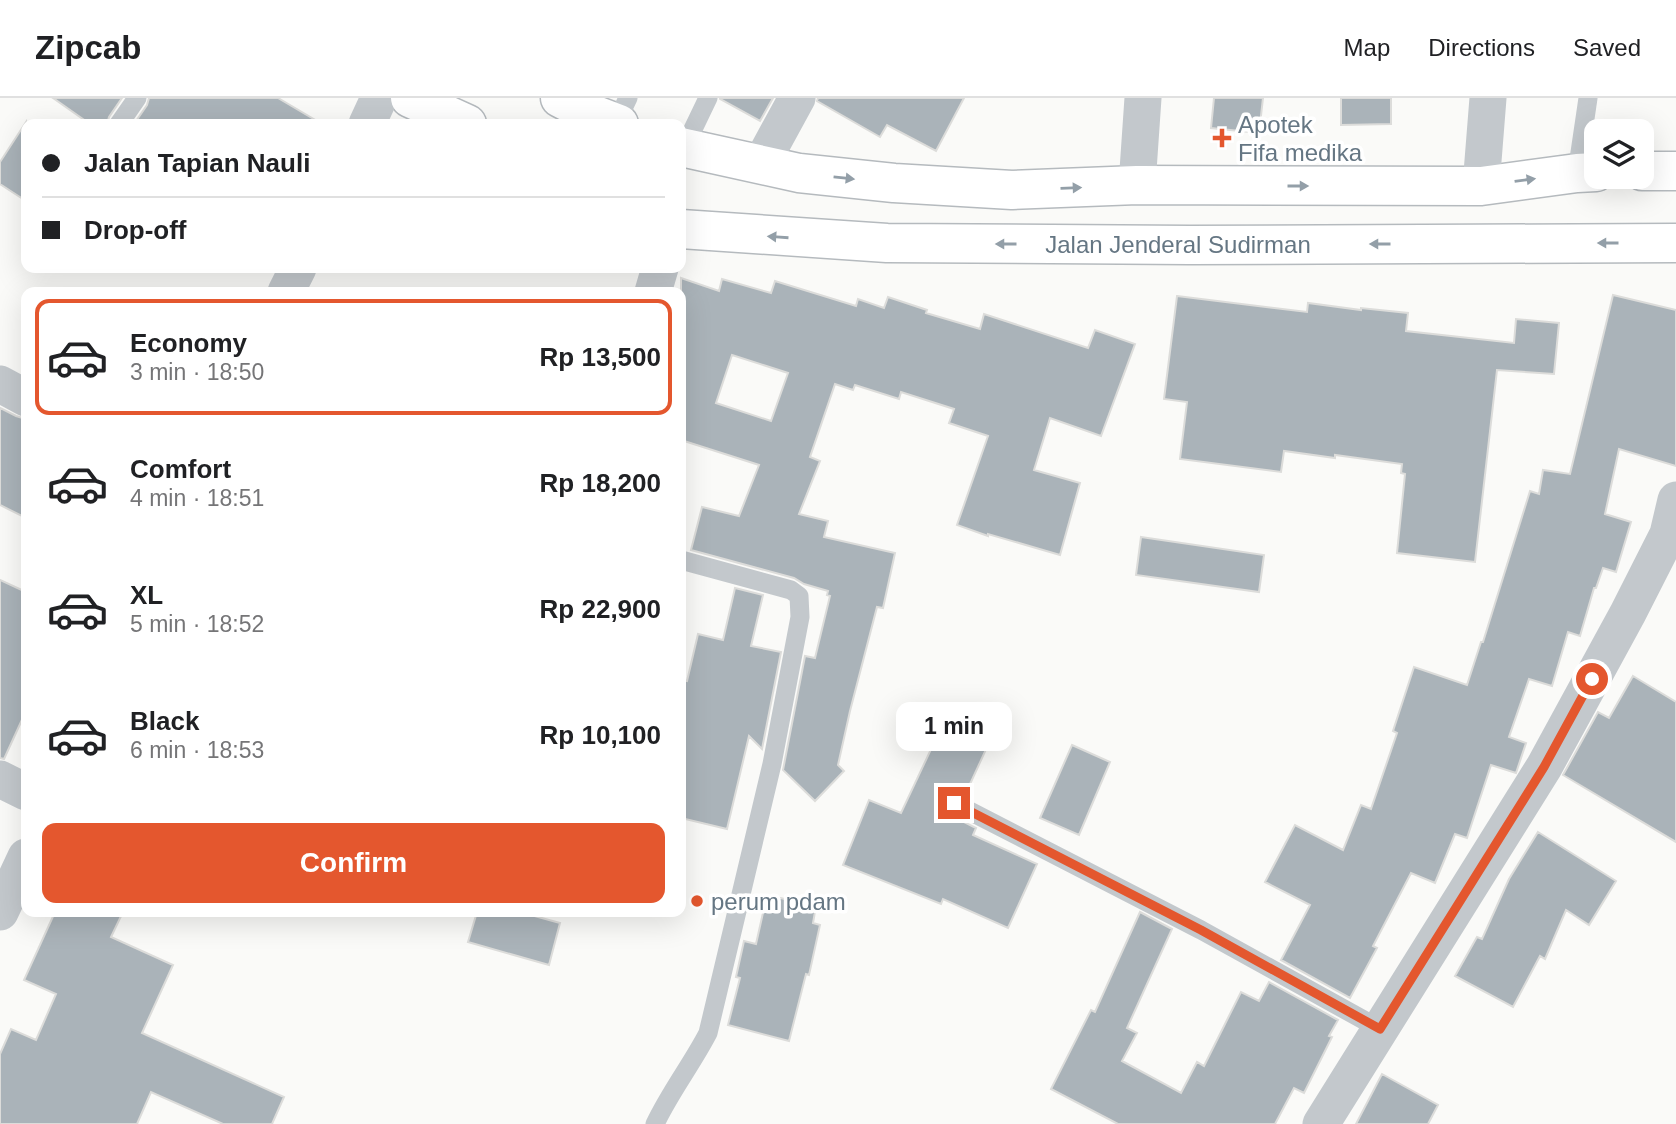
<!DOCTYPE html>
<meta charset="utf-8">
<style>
body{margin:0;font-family:Helvetica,sans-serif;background:#f6f6f6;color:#202124;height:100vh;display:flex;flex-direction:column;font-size:26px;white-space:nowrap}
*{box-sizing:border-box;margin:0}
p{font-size:23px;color:#757577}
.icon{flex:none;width:38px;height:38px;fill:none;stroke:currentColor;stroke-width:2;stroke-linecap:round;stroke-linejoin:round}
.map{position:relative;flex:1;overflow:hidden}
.drawer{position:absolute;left:21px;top:189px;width:665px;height:630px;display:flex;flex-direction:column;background:#fff;border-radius:14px;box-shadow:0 7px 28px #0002}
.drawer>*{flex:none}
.guide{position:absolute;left:21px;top:21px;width:665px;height:154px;border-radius:14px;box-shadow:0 7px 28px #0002;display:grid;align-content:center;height:154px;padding:0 21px;background:#fff}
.controls{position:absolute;left:1584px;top:21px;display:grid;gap:14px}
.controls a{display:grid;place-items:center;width:70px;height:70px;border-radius:14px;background:#fff;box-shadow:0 7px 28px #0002;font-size:35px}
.end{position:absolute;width:32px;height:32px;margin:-16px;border:9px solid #e4572e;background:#fff;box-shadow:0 0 0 4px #fff}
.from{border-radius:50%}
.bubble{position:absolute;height:49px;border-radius:14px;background:#fff;box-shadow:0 7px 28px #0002;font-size:23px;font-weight:700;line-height:49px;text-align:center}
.guide b{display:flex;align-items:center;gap:24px;height:66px;font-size:26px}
.guide b+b{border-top:2px solid #e0e0e0}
.guide i{width:18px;height:18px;background:#202124}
ul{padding:12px 0 0;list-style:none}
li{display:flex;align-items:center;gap:21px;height:116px;margin:0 14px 10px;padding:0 7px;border:4px solid transparent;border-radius:14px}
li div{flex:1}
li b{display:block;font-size:26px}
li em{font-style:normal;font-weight:700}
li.on{border-color:#e4572e}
li>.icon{width:63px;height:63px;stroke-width:1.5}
.primary-button{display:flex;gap:14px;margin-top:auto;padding:14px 21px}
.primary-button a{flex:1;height:80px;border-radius:14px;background:#e4572e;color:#fff;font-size:28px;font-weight:700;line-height:80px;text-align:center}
header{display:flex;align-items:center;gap:42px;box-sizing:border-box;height:98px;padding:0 35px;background:#fff;border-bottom:2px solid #e0e0e0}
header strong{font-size:33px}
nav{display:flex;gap:38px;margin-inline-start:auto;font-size:24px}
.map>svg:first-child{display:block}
.building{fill:#aab3b9;stroke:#dcdcda;stroke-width:2;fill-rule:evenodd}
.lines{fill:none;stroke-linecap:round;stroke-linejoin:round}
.primary-casing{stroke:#b5babe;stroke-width:41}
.lane{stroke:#c3c8cc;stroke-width:19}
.street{stroke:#c3c8cc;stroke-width:37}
.primary{stroke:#fff;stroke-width:38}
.oneway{fill:#939fa8}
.route{stroke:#e4572e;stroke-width:9}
.poi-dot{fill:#e4572e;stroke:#fff;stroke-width:2.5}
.labels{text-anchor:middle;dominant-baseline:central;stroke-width:7;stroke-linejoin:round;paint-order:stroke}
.poi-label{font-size:24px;fill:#657683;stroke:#fff;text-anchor:start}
.street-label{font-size:24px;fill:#657683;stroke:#fff}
</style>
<header>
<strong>Zipcab</strong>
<nav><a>Map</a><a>Directions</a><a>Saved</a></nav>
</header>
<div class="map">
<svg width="1676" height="1026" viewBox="0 0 1676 1026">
<rect width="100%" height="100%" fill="#fafaf8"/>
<path class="building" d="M53,0h69l-13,19 -2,7h-17z
M149,0h129l44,26h-188l13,-19z
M720,0h53l-13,23 -40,-22z
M818,0h146l-28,53 -49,-26 -7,12 -63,-36z
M1214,0h49l-4,35 -48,-5z
M1341,0h50v26l-50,1z
M26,24v79l-26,-17v-22z
M681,180l38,13 3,-12 49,14 4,-12 81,25 2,-7 26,9 4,-11 39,13 -1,3 54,16 4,-15 104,34 7,-18 40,14 -34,92 -51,-18 -16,52 46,13 -20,72 -72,-21v2l-31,-11 31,-89 -39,-13 5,-14 -53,-17 -2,7 -44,-14 -2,5 -18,-6 -25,73 10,4 -21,53 29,7 -4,16 71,16 -12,55 -6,-1 -27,104 -12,54 6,6 -29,30 -32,-31 22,-114 10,2 15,-62 -3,-1 1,-4 -24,-7 -10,-6 -103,-28 11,-43 37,9 20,-51 -78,-25zM732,257l56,18 -17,48 -55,-18z
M1613,197l63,15v156l-57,-17 -14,65 26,8 -15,50 -13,-4 -7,20h-2l-14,48 -12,-4 -16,54 -23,-7 -20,58 17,6 -10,30 -25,-8 -24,73 -12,-4 -20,49 -24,-10 -38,73 4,2 -27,50 -69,-38 29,-55 -45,-23 30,-57 48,25 18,-45 10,4 26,-76 -4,-2 21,-64 53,18 14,-43h2l47,-151 9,3 4,-24 27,4z
M1177,198l130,16 1,-9 53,7v-2l47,5 -2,18 108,12 2,-24 43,4 -5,51 -57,-4 -22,192 -78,-9 8,-79 -4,-1 1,-9 -67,-9v3l-51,-7 -3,21 -101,-13 7,-57 -23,-3z
M0,310l16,8 10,3v99l-26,-13z
M1141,439l123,18 -5,37 -123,-17z
M0,482l26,12v119l-22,48 -4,-1z
M735,490l28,7 -12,51 30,6 -19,97 -13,-13 -22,93 -46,-11v-138l6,1 11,-47 25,6z
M1633,578l43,26v140l-113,-67 35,-63 11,6z
M949,613l45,21 -29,63 -11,-4 -7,2 -4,4 -1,6 1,6 5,5 28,14 -3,7 64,29 -29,64 -65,-29 -2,5 -98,-39 26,-65 32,13z
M1072,647l38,17 -31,73 -39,-17z
M1538,734l78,49 -27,44 -23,-15 -21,49 -5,-3 -27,51 -58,-31 22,-39 5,2 27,-60z
M767,797l49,11 -3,17 7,2 -11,50 -3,-1 -17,67 -61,-16 12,-47 -4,-1 8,-36 12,3z
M55,814h68l-12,25 62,28 -31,68 142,64 -12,27h-49l-72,-32 -14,32h-137v-70l11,-25 25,11 20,-46 -32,-14z
M477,814h43l40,11 -11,42 -81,-23z
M1140,814l32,17 -45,99 10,5 -15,28 59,32 16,-31 7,4 37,-74 18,9 10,-19 69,38 -9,16 3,1 -28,56 -10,-5 -19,36h-157l-67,-35 40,-79 4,2z
M1382,976l56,31 -10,19h-72z"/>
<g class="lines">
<g class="primary-casing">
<path id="primary" d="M410,0l57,26
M560,0l25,13 34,13
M681,49l118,26 95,10 118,7 125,-5 344,1 96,-13 19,-1
M1642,73h34
M681,131l206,14 303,2 486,-2"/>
</g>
<path class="lane" d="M616,25l12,-25
M119,26l18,-26
M684,50l24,-50
M1577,75l11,-75
M954,705l247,127 179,99
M655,1026c15,-32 37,-60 53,-91l64,-269 28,-147 -1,-21 -8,-6 -110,-30"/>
<path class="street" d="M367,26l12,-26
M761,66l36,-66
M1137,87l6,-87
M1481,88l7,-88
M286,194l12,-24
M653,194l7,-24
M0,286l26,14
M0,681l26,13
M0,814l26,-55
M1321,1026l223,-357 84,-154 40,-79 8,-34"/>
<use href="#primary" class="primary"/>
</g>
<defs><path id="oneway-solid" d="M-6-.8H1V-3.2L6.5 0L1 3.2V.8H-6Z" transform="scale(1.75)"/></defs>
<g class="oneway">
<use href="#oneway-solid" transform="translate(844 80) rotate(6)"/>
<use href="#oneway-solid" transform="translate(1525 82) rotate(-8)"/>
<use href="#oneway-solid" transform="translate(1298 88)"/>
<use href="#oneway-solid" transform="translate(1071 90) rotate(-2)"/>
<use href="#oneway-solid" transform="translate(778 139) rotate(-176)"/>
<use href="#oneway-solid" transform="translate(1608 145) rotate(-180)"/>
<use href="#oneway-solid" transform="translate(1006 146) rotate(-180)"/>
<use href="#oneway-solid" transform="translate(1380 146) rotate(180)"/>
</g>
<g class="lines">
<path class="route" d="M954,705l247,127 179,99 164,-262 48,-88"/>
</g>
<g class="poi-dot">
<path d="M1218.5 29.5h7v7h7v7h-7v7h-7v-7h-7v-7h7z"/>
<circle cx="697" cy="803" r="7"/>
</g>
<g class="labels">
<g class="poi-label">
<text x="1238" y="26">Apotek<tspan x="1238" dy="28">Fifa medika</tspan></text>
<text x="711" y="803">perum pdam</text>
</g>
<g class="street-label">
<text x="1178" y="146">Jalan Jenderal Sudirman</text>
</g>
</g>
</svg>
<div class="controls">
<a><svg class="icon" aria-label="layers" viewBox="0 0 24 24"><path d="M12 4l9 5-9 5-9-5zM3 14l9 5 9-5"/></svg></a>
</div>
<i class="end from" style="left:1592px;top:581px"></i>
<i class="end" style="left:954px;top:705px"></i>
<div class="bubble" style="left:896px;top:604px;width:116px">1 min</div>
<div class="guide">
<b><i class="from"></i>Jalan Tapian Nauli</b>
<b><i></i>Drop-off</b>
</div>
<section class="drawer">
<ul>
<li class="on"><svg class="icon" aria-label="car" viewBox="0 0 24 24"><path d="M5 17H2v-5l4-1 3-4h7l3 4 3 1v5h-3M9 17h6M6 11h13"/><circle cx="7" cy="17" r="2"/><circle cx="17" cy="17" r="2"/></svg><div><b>Economy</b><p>3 min · 18:50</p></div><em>Rp 13,500</em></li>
<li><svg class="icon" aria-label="car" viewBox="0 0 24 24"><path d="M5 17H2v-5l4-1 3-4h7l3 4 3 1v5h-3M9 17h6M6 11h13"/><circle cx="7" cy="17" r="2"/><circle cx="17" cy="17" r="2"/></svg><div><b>Comfort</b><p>4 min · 18:51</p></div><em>Rp 18,200</em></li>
<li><svg class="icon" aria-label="car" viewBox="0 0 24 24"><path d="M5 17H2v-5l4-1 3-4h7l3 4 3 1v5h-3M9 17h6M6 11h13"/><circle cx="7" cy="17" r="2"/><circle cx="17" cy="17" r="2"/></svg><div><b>XL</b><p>5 min · 18:52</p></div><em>Rp 22,900</em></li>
<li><svg class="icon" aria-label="car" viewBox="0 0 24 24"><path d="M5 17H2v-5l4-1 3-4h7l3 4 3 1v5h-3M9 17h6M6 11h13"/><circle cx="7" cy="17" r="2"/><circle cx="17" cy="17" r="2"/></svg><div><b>Black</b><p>6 min · 18:53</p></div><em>Rp 10,100</em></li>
</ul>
<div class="primary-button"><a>Confirm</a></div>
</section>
</div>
